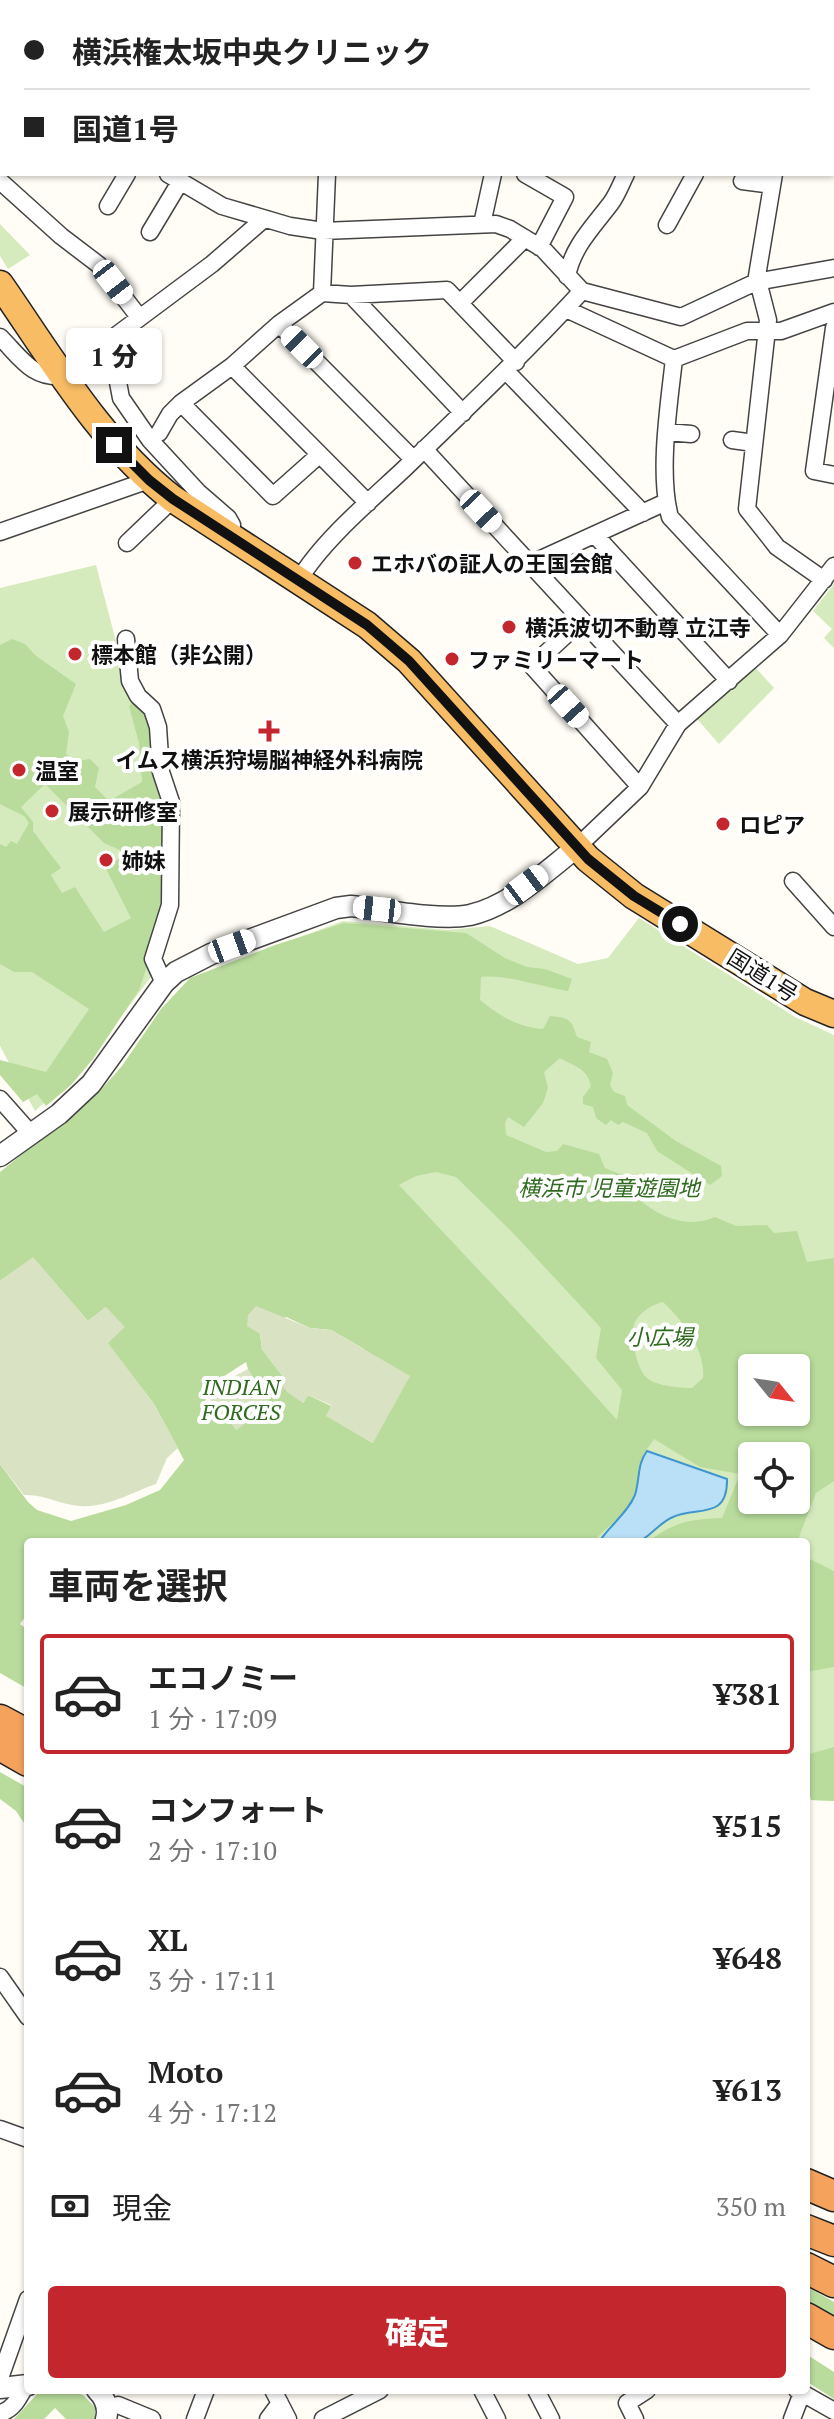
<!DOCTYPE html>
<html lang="ja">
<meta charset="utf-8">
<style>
body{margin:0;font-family:"PT Serif","Noto Sans JP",serif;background:#f6f6f6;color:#222;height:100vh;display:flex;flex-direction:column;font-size:30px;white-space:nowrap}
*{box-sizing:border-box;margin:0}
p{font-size:26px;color:#767676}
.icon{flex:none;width:44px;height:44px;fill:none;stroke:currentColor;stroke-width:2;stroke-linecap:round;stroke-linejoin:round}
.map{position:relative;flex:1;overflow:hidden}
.drawer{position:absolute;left:24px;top:1538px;width:786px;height:856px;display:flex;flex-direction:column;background:#fff;border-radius:8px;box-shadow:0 2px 6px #0004}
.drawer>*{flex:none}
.hud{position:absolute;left:0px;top:0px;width:834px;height:176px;box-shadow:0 2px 6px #0004;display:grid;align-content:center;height:176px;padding:0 24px;background:#fff}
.needle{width:52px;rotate:120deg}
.controls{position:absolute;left:738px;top:1354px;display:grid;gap:16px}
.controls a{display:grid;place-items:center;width:72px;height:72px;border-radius:8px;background:#fff;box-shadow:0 2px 6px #0004;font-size:40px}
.end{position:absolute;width:36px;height:36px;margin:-18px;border:10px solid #111;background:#fff;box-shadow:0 0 0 4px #fff}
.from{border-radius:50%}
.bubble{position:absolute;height:56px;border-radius:8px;background:#fff;box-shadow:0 2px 6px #0004;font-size:26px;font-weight:800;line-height:56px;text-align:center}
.car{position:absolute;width:24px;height:48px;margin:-24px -12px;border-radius:10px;box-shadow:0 0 6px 2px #0007;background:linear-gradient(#fff 24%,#345 0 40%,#fff 0 76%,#345 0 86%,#fff 0)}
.hud b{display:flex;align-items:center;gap:28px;height:76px;font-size:30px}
.hud b+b{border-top:2px solid #e0e0e0}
.hud i{width:20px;height:20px;background:#222}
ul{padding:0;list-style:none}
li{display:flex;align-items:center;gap:24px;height:120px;margin:0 16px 12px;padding:0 8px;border:4px solid transparent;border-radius:8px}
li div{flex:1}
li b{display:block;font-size:30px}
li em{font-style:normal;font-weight:800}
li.selected{border-color:#c4262e}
li>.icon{width:72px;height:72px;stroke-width:1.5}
h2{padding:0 24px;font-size:36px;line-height:96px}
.pay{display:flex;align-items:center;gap:20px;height:88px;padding:0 24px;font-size:30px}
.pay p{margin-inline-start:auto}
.cta{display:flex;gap:16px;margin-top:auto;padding:16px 24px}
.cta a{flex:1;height:92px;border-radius:8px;background:#c4262e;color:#fff;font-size:32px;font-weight:800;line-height:92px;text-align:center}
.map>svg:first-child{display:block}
.green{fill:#d5ebbd;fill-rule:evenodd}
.forest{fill:#b9dc9c;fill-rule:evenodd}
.cemetery{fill:#d9e3c4}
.water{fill:#b9e0f7;stroke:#3f96cf;stroke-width:2}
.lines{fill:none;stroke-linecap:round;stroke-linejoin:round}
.minor-casing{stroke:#444;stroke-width:19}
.tertiary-casing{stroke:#444;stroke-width:23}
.trunk-casing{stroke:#222;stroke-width:29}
.motorway-casing{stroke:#222;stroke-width:33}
.minor{stroke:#fff;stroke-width:16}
.tertiary{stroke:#fff;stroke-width:20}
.trunk{stroke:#f7bc64;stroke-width:26}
.motorway{stroke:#f5a25d;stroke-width:30}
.route{stroke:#111;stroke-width:10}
.poi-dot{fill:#c4262e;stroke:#fff;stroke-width:3}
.labels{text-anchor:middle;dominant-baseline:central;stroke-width:8;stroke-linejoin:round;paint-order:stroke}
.poi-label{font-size:22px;font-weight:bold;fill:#111;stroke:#fff;text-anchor:start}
.street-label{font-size:22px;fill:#111;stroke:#fff}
.park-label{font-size:22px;font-style:italic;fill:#2f6b1f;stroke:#fff}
</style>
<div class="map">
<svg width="834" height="2419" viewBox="0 0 834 2419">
<rect width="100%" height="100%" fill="#fffdf5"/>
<path class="green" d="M0,224l30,31 -22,14 -8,-13z
M96,565l22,84 7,38 25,23 3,264 -69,92 -49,45 -35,-65v-458z
M834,584v64l-10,-10 8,-9 -19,-18z
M755,667l19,21 -55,56 -22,-25z
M639,918l156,99 39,18v766l-23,-1 -2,-8 -3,-1v-249h-285l-321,-567 143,-54 105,9 42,-4 88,38 30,-6zM752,1368h44v44h-44zM752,1456h44v44h-44z"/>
<path class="forest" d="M12,639l13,5 11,12 40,28 -13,32 6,16 -3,22 11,7 13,-2 9,9 -4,19 14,14 33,-19 -3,-39 -10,-37 6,-5 13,10 21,92 -1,102 -29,85 -46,69 -22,26 -25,21 -9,-12 -14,8 -23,-27v-15l46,12 43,-63 -57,-37h-18l-14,-8v-120l6,3 5,-6 6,3 12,-21 -5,-7 -24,-12v-159zM45,784l59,59 16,7 1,8 -16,9 26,51 -27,14 -29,-45 -13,6 -11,-18 10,-7 -28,-37v-9l-12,-15z
M344,923l122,10 39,25 22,9 18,2 27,10 -4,12c-27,-4 -62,-17 -87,-14l-1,23c20,16 37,27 63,29l7,-13c20,2 21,3 27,21l14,5 -2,10 18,7 6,14 -3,12 4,7 11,4 2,9 49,36 45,25 1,10 -12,9 -53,-34 -10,-18 -24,-11 -5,3 -7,-5 -5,5 -10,-7 -3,-11 -10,-3v-7l8,-11c-3,-18 -18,-20 -31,-28l-16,14 4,16 -5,15 -19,24 -16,-10 -3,6 1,12 40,17 11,-1 6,-7 36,10 6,14 17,7v9c26,26 57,48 93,33l21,9 31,-1 7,8 23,-2 10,31 27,-4v223l-18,12 -19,49h-149c25,-20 43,-23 74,-24l18,-44 -40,-7 -46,-28 -11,16 -1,33 -7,14 -43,40h-564v71l-8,11 8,6v59l-28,-16v-209l28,38 9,8 34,11 55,-16 34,-15 24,-30 -30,-56 -47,-61 -1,-36 -18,14 -55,-63 -33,23v-109l99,-80 23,-26 39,-57 29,-31 85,-33zM436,1172l20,5 58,57 87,94 -5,30 26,32 -5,30 -52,-58 -166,-177 17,-9zM663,1302c19,18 43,48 40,76l-11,10c-12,0 -34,-2 -44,-9 -11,-9 -18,-41 -14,-54 3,-11 18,-21 29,-23zM286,1317l24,11 21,2 33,19 9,94 -46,-27 4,-10 -23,-11 -5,8 -41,-54 -2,-15zM246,1362l2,7 -11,61 -11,-13 -18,3 -7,-11 14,-27zM752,1368h44v44h-44zM752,1456h44v44h-44z
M806,1557l28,14v96l-28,5z
M834,1747v54l-23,-1 -2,-8 -3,-1v-36z
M0,1772l28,16v35h-4l-8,-12 -16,-12z
M806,2286l28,16v23l-28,-15z
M806,2354l28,18v27l-28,-18z
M70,2391l13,4 12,12v12h-29l-11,-11 -11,11h-30l25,-27z"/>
<path class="cemetery" d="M33,1257l55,64 18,-14 19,20 -17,16 46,61 24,44 -11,10 -11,26c-23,8 -50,24 -75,22 -20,-1 -37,-12 -57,-11l-24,-31v-183z
M256,1306l54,22 21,2 79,46 -37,67 -47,-27 5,-11 -23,-10 -5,8 -16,-11 -7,-9 4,-5 -22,-29 -2,-15 -13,-8 1,-11z
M248,1369l24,36 -36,25 -10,-13 -18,3 -4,-7 14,-28z"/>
<path class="water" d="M647,1451l80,28c1,42 -31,27 -54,38 -12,5 -20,16 -31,23 -10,6 -31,2 -43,2 11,-17 28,-28 36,-47 5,-16 2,-31 12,-44z"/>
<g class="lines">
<g class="minor-casing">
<path id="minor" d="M580,0l3,2
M702,0l2,2
M157,2v-2
M243,2v-2
M364,2l2,-2
M536,2l1,-2
M772,2l1,-2
M832,13l2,-5
M0,14l2,3
M832,36l2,1
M832,111l2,1
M0,116l2,-2
M168,174l54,32 68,20 33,5 173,-7 14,5 33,20 39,42 99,26 75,-35 78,-14
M525,174l40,23 -26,50
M0,181l61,55 38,29 40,52
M742,181l30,4
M108,206l19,-32
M482,224l11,-50
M667,225l28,-51
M150,232l30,-50
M567,276c6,-30 26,-49 44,-73 6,-8 10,-19 15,-29
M758,281l10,39 -21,189 30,38 47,33
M756,282l18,-108
M322,293l5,-119
M351,295l112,118
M460,303l65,-65
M566,309l108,50 73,-28h34l53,-19
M279,324l134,135
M834,328l-20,143 20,4
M0,337c21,21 32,42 64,39
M674,359c-5,45 -16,114 -4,158l110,118
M232,366l136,137
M506,371l137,142
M181,403l92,93 46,-41
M667,432l24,2
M159,433l11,-19 11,-11 51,-37 47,-42 43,-31 29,2 96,-5 69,72
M732,440l22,3
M424,449l254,275
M0,532l149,-52
M595,535l134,146
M230,537l2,-12 -4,-7 -30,-26 -48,-52 -29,-42 -11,-58 102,-76 52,-45
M127,543l46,-44
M530,564l136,-62
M299,580c23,-39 72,-80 105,-111 61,-59 121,-116 178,-178
M582,620l-50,46 108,121
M126,639l4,42 8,15 14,13 6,18 3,45 10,30 -1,103 -17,54 11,24
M576,848l64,-61 38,-63 102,-89 54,-69
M793,881l41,46
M0,1099l31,35
M0,1977l28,40
M0,2129l28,10
M0,2378l28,-79
M273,2390l15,29
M482,2390l15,29
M536,2390l15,29
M797,2390l37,21
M118,2405l34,14
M0,2413c14,-3 19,-16 26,-28
M195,2419l11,-29
M268,2419l12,-16
M323,2419l57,-29
M635,2419l-8,-16 20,-13
M792,2419l10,-26"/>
</g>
<g class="tertiary-casing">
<path id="tertiary" d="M0,1156l59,-42 32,-30 73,-101 12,-11 35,-18 125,-46 15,-2c34,4 88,15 119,9 40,-9 75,-43 106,-67
M0,2388l28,-3
M97,2390c8,8 12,18 9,29"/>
</g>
<g class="trunk-casing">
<path id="trunk" d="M0,284c52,75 100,158 173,215l194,126 42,36 179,198 46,37 171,106 29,12"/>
</g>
<g class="motorway-casing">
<path id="motorway" d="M0,1720l28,15
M0,1745l28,16
M806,2184l28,12
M806,2230l28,11
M806,2268l28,14
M806,2318l28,16"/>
</g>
<use href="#minor" class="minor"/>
<use href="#tertiary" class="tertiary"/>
<use href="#trunk" class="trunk"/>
<use href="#motorway" class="motorway"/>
</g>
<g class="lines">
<path class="route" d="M114,445l35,35 24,19 194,126 42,36 179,198 46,37 46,28"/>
</g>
<g class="poi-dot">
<circle cx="355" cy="563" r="8"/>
<circle cx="509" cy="627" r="8"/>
<circle cx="75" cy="654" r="8"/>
<circle cx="452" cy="659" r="8"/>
<path d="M265 719h8v8h8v8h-8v8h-8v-8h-8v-8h8z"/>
<circle cx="19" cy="770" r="8"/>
<circle cx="52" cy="811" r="8"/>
<circle cx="723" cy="824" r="8"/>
<circle cx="106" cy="860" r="8"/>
</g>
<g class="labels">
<g class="poi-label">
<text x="371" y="563">エホバの証人の王国会館</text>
<text x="525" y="627">横浜波切不動尊 立江寺</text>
<text x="91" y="654">標本館（非公開）</text>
<text x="468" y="659">ファミリーマート</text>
<text x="269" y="759" text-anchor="middle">イムス横浜狩場脳神経外科病院</text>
<text x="35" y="770">温室</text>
<text x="68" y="811">展示研修室</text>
<text x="739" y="824">ロピア</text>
<text x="122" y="860">姉妹</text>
</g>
<g class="street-label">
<text transform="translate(763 975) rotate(32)">国道1号</text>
</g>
<g class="park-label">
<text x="609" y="1187">横浜市 児童遊園地</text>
<text x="660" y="1336">小広場</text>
<text x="241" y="1386">INDIAN<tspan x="241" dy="25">FORCES</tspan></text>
</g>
</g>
</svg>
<div class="controls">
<a><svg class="needle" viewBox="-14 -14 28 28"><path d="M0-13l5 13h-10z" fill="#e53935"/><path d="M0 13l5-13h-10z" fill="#767676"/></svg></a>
<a><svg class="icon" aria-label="locate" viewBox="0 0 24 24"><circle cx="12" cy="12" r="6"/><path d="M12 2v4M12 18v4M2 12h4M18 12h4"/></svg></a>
</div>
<i class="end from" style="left:680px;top:924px"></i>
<i class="end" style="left:114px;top:445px"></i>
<div class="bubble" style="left:66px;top:328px;width:96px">1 分</div>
<i class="car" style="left:113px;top:282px;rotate:142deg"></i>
<i class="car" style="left:302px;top:347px;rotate:315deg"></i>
<i class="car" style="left:481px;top:511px;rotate:137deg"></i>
<i class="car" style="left:568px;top:706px;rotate:138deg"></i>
<i class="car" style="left:526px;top:885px;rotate:53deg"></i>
<i class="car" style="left:377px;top:909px;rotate:276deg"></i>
<i class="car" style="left:232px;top:946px;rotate:70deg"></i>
<div class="hud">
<b><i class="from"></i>横浜権太坂中央クリニック</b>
<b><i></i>国道1号</b>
</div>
<section class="drawer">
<h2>車両を選択</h2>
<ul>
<li class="selected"><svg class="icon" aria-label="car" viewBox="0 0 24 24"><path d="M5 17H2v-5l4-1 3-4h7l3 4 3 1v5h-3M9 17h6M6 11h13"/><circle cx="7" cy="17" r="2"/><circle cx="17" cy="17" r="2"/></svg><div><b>エコノミー</b><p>1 分 · 17:09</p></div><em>¥381</em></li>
<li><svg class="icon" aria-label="car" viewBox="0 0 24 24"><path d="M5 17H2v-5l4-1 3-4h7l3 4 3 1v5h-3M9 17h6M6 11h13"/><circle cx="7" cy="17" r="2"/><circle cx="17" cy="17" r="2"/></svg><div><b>コンフォート</b><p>2 分 · 17:10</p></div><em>¥515</em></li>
<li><svg class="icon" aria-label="car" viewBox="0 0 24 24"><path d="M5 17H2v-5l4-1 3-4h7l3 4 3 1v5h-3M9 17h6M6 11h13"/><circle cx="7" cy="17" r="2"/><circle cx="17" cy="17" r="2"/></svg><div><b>XL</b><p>3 分 · 17:11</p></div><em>¥648</em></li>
<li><svg class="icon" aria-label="car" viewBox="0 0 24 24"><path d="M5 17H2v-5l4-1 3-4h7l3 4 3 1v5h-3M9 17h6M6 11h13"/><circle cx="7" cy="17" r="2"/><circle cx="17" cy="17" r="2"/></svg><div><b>Moto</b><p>4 分 · 17:12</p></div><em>¥613</em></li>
</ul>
<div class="pay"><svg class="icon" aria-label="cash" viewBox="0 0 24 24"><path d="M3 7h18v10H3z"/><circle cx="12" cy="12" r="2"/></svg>現金<p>350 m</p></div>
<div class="cta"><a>確定</a></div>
</section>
</div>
